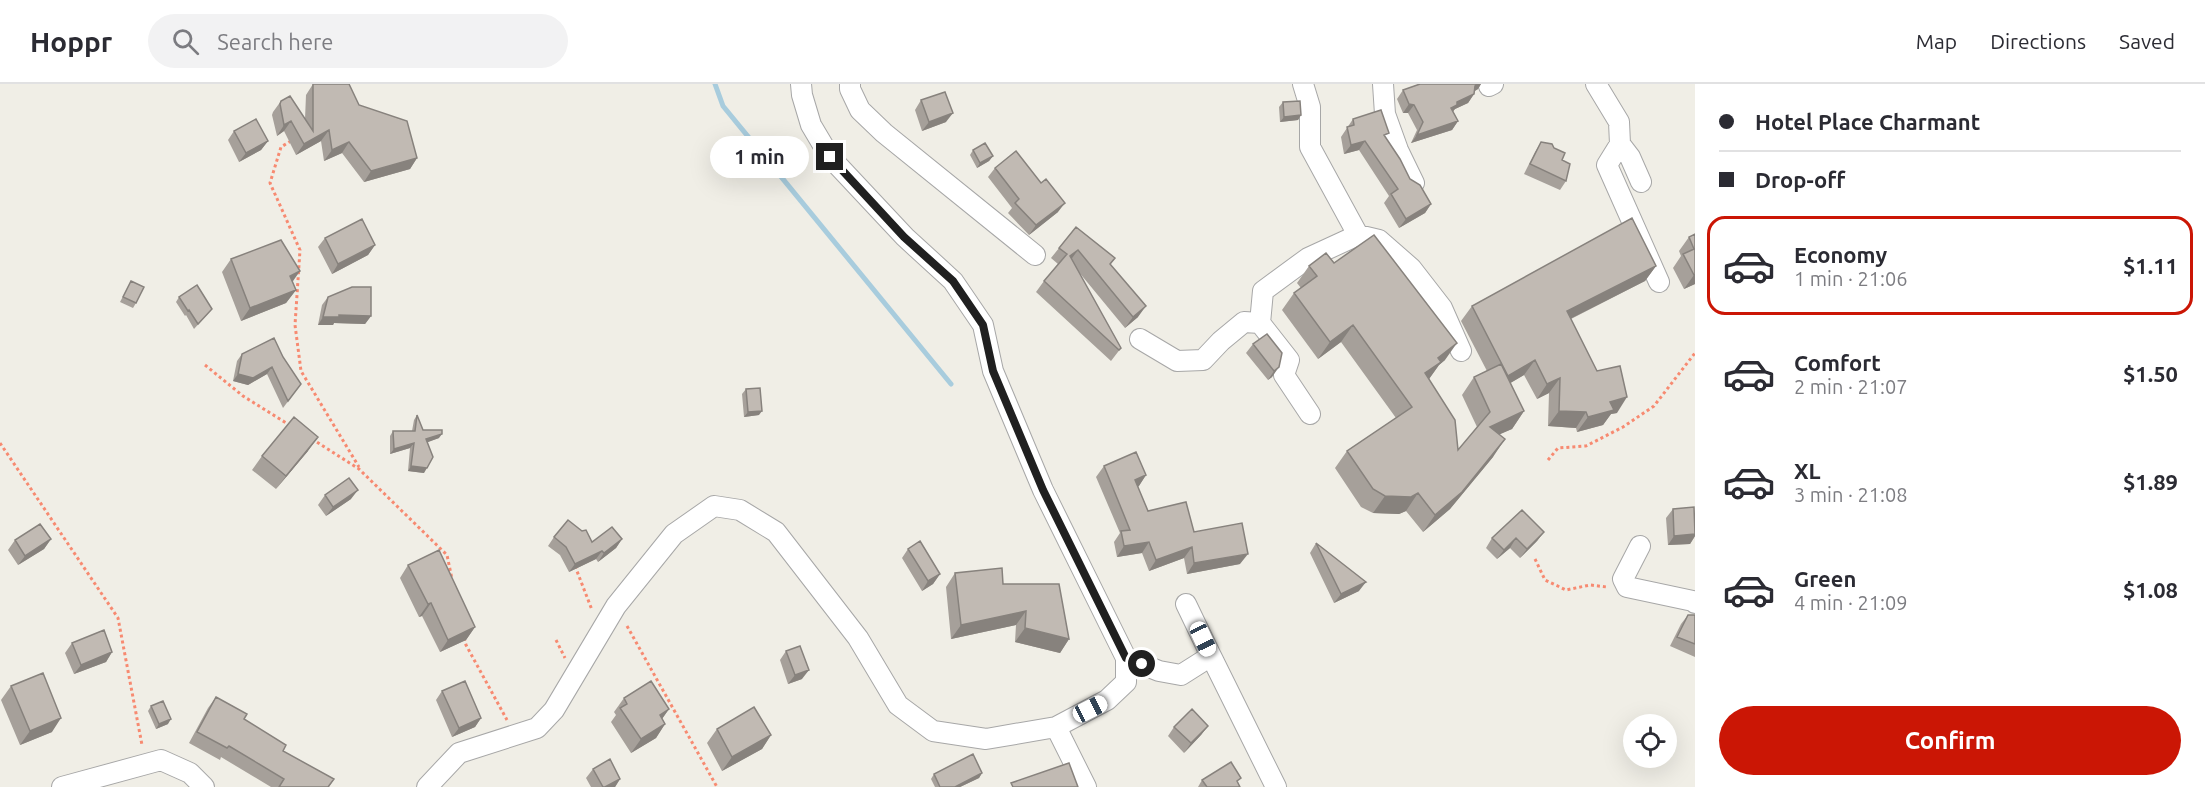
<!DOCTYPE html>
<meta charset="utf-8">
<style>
body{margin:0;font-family:Ubuntu,sans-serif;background:#f2f2f3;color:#2b2b33;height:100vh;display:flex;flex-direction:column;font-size:22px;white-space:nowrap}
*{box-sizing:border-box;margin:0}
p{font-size:20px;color:#7c7c81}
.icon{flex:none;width:33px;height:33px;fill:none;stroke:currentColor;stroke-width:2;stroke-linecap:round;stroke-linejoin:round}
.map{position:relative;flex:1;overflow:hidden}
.details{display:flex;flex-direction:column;background:#fff;width:510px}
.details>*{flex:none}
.banner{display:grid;align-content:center;height:132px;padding:0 24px;background:#fff}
.tools{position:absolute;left:1623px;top:630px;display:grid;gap:12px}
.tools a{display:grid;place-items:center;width:54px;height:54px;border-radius:50%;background:#fff;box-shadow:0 6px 24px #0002;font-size:30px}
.end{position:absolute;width:27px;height:27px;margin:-14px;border:8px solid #202020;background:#fff;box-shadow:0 0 0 3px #fff}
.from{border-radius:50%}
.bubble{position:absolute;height:42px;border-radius:21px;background:#fff;box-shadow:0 6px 24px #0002;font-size:20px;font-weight:600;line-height:42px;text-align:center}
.car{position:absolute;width:18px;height:36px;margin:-18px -9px;border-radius:8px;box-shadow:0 0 4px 2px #0007;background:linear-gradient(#fff 24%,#345 0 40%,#fff 0 76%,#345 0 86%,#fff 0)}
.banner b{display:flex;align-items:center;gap:21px;height:57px;font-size:22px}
.banner b+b{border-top:2px solid #e1e1e2}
.banner i{width:15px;height:15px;background:#2b2b33}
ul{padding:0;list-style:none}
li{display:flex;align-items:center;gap:18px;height:99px;margin:0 12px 9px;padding:0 12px;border:3px solid transparent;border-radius:18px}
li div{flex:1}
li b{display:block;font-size:22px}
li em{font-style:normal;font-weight:600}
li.current{border-color:#cb1605}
li>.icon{width:54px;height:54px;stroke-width:1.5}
.button{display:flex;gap:12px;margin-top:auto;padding:12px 24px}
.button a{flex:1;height:69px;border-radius:36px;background:#cb1605;color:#fff;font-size:24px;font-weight:600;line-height:69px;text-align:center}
header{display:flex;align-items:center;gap:36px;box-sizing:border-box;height:84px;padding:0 30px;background:#fff;border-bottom:2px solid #e1e1e2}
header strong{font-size:28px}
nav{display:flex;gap:33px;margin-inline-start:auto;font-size:21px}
.search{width:420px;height:54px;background:#f2f2f3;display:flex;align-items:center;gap:15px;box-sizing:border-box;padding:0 21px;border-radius:33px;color:#7c7c81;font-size:22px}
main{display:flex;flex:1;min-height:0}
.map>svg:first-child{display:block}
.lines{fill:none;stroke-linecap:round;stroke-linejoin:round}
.stream{stroke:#a8ccdd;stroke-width:5}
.minor-casing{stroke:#a7a7a7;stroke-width:22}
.path{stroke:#f78a71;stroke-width:3;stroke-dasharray:3 3;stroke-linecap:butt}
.minor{stroke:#fff;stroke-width:20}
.wall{fill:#a6a09a}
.shaded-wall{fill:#87827d}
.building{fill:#c1bab3;stroke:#87827d;stroke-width:1.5}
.route{stroke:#202020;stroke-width:8}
</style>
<header>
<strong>Hoppr</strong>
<div class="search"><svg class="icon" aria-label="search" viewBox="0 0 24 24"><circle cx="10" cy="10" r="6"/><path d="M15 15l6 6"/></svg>Search here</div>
<nav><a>Map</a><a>Directions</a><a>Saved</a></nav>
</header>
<main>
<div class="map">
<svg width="1695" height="703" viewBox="0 0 1695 703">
<rect width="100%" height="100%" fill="#f0eee6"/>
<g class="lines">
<path class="stream" d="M715,0l8,22 228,278"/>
<g class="minor-casing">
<path id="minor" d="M850,0v5l10,21 24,23 151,122
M1303,0l7,23v40l48,88 21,5 32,28 31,40 19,43
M1383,0l2,30 13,36 16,33
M1596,0l23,38 1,22 -13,21 52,117
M1489,2l4,-2
M1620,60l10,13 11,25
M1260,239l3,-32 45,-33 50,-23
M1140,255l37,22 26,-1 18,-19 23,-19 16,1 29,37 -5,15 26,39
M1640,462l-17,33 4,8 66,14 2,2
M1186,520l25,52
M1126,574l33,13 22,4 30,-19 65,131
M1056,643l30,60
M62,703l99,-27 29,13 14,14
M427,703l32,-34 78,-25 17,-18 62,-104 58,-72 40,-28 26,4 36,22 82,106 40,67 35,26 53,8 70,-12 51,-27 19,-18v-24l-83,-168 -50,-119 -10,-46 -30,-44 -48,-44 -75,-80 -19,-32 -9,-30 -1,-11"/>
</g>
<path class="path" d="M291,57l-10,6 -11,36 30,67 -5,75 6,46 58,96
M205,281l38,31 48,30
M312,355l47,30 88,86 5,24
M0,359l118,175 24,127
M1548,376l10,-12 28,-2 37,-19 31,-21 41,-53
M1535,475l10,21 21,10 24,-5 17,2
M575,482l17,44
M627,542l90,161
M464,554l2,7 41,75
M556,556l9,18"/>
<use href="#minor" class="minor"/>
</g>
<path class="wall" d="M313,0l46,21 58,53 -7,11 -46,13 -22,-29 -18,8 -3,-20 -25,14 -12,-24 -7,5 -5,-21 1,-3 8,-11 24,18 1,-24z
M1420,0h61l-3,5 -3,2 -1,3 -6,9 -13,6 -2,2 5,10 -6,9 -41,13 6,-13 -9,-17h-5l-6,-14 6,-9z
M921,16l25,22 -24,9 -7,-21z
M1283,18l18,13 -3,5 -18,2 -1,-15z
M1353,35l33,19 24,41 21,25 -6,9 -26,15 -15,-25 5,-7 -30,-46 -15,4 -3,-17z
M234,47l34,10 -7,9 -22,12 -11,-22z
M1541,58l13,6 8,12 4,21 -6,9 -36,-16 11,-22z
M973,66l20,6 -4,5 -12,7 -7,-13z
M995,84l63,44 -29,23 -21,-22 4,-5 -24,-31z
M1076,143l39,31 -5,7 28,52 -13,11 -47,-57 43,77 -10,13 -75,-69 8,-11 14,-17 -7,-6z
M1695,150v50l-11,5 -11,-21 8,-12 -2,-5 10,-14z
M325,154l50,7 -7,10 -36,19 -14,-27z
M231,175l61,23 4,8 -10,13 -45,18 -19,-49z
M1334,179l111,97 -6,5 -10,14 29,71 19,-23 -15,-32 12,-18 13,-6 -26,-50 11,-15 184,-40 -11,15 -74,38 46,94 -6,1 -8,11 -26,7 -1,-4 -28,-2 1,-33 -12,6 -13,-24 -14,8 14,28 -12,18 -13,5 -6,23 -43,52 -27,23 -17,-21 -7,3 -26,-1 -12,-6 -26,-39 12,-17 49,-33 -55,-76 -23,17 -36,-49 12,-17 7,-5 -4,-5 12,-17z
M131,197l5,22 -3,5 -13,-6z
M179,213l33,12 -18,20 -8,-14 -1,1 -9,-14z
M328,213l43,19 -6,8 -31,-1 -1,2h-15l4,-20z
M1253,260l29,9 -10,24 -4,3 -22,-27z
M242,270l41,3 18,27 -18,24 -16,-34 -19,11 -15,-4 4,-20z
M746,305l13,26 -15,2 -2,-23z
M417,331l6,15 16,8 -12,4 -3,31 -16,-2 2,-23 -20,6v-18l3,-5h19l2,-11z
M308,367l-32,38 -24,-19 10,-14z
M1104,382l42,9 -8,12 10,24 46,21 46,32 -53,10 -3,-16 -35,13 -7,-18 -25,4 -3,-15 6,-9 -24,-56z
M325,411l26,4 -25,17 -8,-11z
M1673,425l22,9v18l-5,8 -22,1 -2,-27z
M1544,448l-7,9 -17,17 -10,-10 -13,11 -11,-11 6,-10z
M554,453l38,5 30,-3 -6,9 -18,14 -2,-3 -27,13 -9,-17 -12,-9z
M51,455l-7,10 -26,16 -10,-15 7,-10z
M1316,459l43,48 -25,12 -24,-50z
M908,465l32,25 -7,10 -11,7 -20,-33z
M408,481l67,62 -9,13 -26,12 -18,-36 -3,1 -19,-39z
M955,489l48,11 66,55 -9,14 -45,-11 1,-17 -65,14 -5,-52z
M1688,531h7v42l-25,-11 11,-22z
M72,559l40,9 -6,10 -32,12 -9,-21z
M786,567l16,28 -14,5 -8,-24z
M11,602l41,46 -32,13 -19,-45z
M442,607l39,27 -6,9 -23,10 -16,-37z
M216,613l67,54 51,28 -5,8h-58l-50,-30 -1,3 -31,-17 19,-35z
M624,614l45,11 -7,10 3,5 -9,14 -25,15 -20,-31 5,-7 -2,-3z
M151,622l17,18 -12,5 -8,-18z
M1208,642l-7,9 -17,18 -16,-17 6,-9z
M717,645l54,6 -9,14 -40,22 -15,-28z
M593,685l27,10 -5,8h-24l-5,-9z
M982,689l-3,5 -19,9h-25l-4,-8 3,-5z
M1202,696l36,3 2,4h-42z"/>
<path class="shaded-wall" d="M1478,0h3l-3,5 -9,5 6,-8z
M1474,10l-6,9 -13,6 -4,5v-6l6,-6z
M1409,20l5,1 -6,8h-5z
M953,29l-7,9 -24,9 7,-9z
M1301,31l-3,5 -18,2 4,-5z
M291,37l-7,10 -7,5 7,-11z
M1458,37l-6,9 -41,13 6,-8z
M329,46l-8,11 -25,14 8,-11z
M268,57l-7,9 -22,12 7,-9z
M1365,57l-6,9 -15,4 7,-9z
M349,58l-7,11 -18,8 8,-11z
M993,72l-4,5 -12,7 3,-5z
M417,74l-7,11 -46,13 7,-11z
M1065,119l-7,9 -29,23 7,-10z
M1431,120l-6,9 -26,15 7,-9z
M375,161l-7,10 -36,19 6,-10z
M1078,166l-8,11v-5z
M1656,182l-11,15 -89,45 11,-15z
M300,187l-9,13 -1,-8z
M1694,191h1v9l-11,5z
M296,206l-10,13 -45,18 9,-13z
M1146,222l-8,11 -13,11 8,-11z
M339,231l32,1 -6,8 -31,-1 -1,2h-15l5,-8z
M1353,241l-12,17 -23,17 12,-17z
M1457,259l-12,17 -6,5 -10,14 -4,-6 13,-15z
M1535,276l-11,15 -27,16 11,-15z
M272,283l-5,7 -19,11 -15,-4 5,-7z
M1279,283l-7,10 -4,3 6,-9z
M1560,294l-11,15 -12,6 10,-15z
M1627,313l-10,16 -6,1 -8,11 -26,7 11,-15 22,-15z
M762,327l-3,4 -15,2 4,-5z
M1524,327l-12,18 -34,15 12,-17z
M1559,327l27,1 -10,16 -28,-2z
M442,350l-3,4 -16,6 3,-5z
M318,353l-10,14 -32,38 10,-13z
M1505,355l-12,18 -43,52 -27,23 12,-17z
M414,359l-4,5 -20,6 4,-5z
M411,382l16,2 -3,5 -16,-2z
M1146,391l-7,11 -12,5 8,-11z
M358,406l-7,9 -25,17 7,-9z
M1418,409l-12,18 -7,3 -26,-1 12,-17z
M1544,448l-7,9 -17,17 7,-9z
M1695,450v2l-5,8 -22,1 6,-9z
M1516,454l-6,10 -13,11 7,-9z
M51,455l-7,10 -26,16 7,-9z
M622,455l-6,9 -18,14 6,-9z
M1149,458l-7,11 -25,4 7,-11z
M1192,463l-8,11 -35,13 7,-11z
M602,467l-6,8 -27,13 6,-8z
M1248,470l-8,10 -53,10 7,-11z
M940,490l-7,10 -11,7 6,-10z
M1366,498l-7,9 -25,12 7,-9z
M431,519l-9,13 -3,1 9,-13z
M1026,527l-10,14 -65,14 10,-14z
M475,543l-9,13 -26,12 8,-12z
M1025,544l44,11 -9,14 -45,-11z
M112,568l-6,10 -32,12 7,-9z
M809,586l-7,9 -14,5 7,-9z
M669,625l-10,14 1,-8z
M61,634l-9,14 -32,13 10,-14z
M481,634l-6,9 -23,10 7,-9z
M171,635l-3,5 -12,5 3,-5z
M665,640l-9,14 -25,15 10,-14z
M1208,642l-7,9 -17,18 7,-10z
M771,651l-9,14 -40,22 10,-14z
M982,689l-3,5 -19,9h-5z
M620,695l-5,8h-10z"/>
<path class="building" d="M313,0h36l10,21 48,16 10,37 -46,13 -22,-29 -17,8 -3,-20 -25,14 -13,-23 -7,4 -4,-21 1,-3 9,-5 23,35z
M1420,0h58l-3,2 -1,8 -17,8v3l-6,3 7,13 -41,14 6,-13 -9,-17 -5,-1 -6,-14z
M945,8l8,21 -24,9 -8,-22z
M1300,17l1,14 -17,2 -1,-15z
M1381,26l8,23 -5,2 16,24 10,20 10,6 11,19 -25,15 -15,-25 7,-5 -33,-48 -14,4 -4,-18 7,-2 -1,-6z
M256,35l12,22 -22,12 -12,-22z
M1541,58l11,2 2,4 11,5 -3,7 8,4 -4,17 -36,-17z
M985,59l8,13 -13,7 -7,-13z
M1016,67l25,32 5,-4 19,24 -29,22 -21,-22 4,-4 -24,-31z
M1632,134l24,48 -89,45 30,60 23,-5 7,31 -17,5 4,8 -26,7 -2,-5 -27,-1 1,-33 -13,6 -12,-24 -27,16 -36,-70z
M362,135l13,26 -37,19 -13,-26z
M1076,143l39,31 -5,6 36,42 -13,11 -55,-67 -8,6 51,92 -2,2 -75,-69 23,-27 -8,-6z
M1695,150v41h-1l-11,-21 11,-5 -5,-12z
M1374,151l83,108 -19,15 3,4 -16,11 30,47 3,30 32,-38 -16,-35 27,-13 23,47 -34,16 15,12 -43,53 -27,23 -17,-22 -7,4 -26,-1 -12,-7 -26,-38 65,-44 -59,-82 -23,17 -36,-49 23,-17 -8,-10 17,-13 8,10z
M281,156l19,31 -10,5 6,14 -46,18 -19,-49z
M131,197l13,6 -8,16 -13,-6z
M197,201l15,24 -14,15 -9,-14 -1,1 -9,-14z
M352,203h19v29l-32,-1v2h-16l5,-20z
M1267,250l15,19 -3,14 -5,4 -21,-27z
M274,254l9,19 18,27 -13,17 -16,-34 -19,11 -15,-4 4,-20z
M760,304l2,23 -14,1 -2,-23z
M417,331l6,15h19v4l-16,5 7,18 -6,11 -16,-2 3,-23 -20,6 -1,-18h22z
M294,333l24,20 -32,39 -24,-20z
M1136,368l10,23 -11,5 13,31 38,-9 8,30 48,-9 6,31 -54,9 -2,-16 -36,13 -7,-18 -25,4 -3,-15 9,-1 -26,-64z
M349,394l9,12 -25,17 -8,-12z
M1694,423l1,27 -21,2 -1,-27z
M1522,426l22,22 -17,17 -11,-11 -12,12 -12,-12z
M568,436l14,11 4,-1 6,12 20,-15 10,12 -18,14 -2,-2 -27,13 -9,-17 -12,-10z
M40,440l11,15 -26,17 -10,-16z
M920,457l20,33 -12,7 -20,-32z
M1316,459l50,39 -25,12z
M439,466l36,77 -27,13 -17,-37 -3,1 -20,-39z
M1002,484l1,16h56l10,55 -44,-11 1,-17 -65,14 -6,-52z
M1688,531h7v29l-18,-7z
M104,546l8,22 -31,13 -9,-22z
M800,562l9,24 -14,5 -9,-24z
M43,589l18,45 -31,13 -19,-45z
M465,597l16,37 -22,10 -17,-37z
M651,597l18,28 -9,6 5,9 -24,15 -21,-31 7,-4 -3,-6z
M216,613l31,17 -3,5 42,26 -3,6 51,28 -6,8h-49l5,-8 -55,-33 -2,2 -30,-16z
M163,617l8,18 -12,5 -8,-18z
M754,623l17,28 -39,22 -15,-28z
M1192,625l16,17 -17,17 -17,-16z
M973,670l9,19 -27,14h-15l-6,-13z
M610,675l10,20 -15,8h-2l-10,-18z
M1231,678l10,16 -4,3 3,6h-33l-5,-7z
M1069,679l9,24h-65l-2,-4z"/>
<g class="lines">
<path class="route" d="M830,73l74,80 49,44 30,44 10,46 50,119 83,168 16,6"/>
</g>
</svg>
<div class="tools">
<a><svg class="icon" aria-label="locate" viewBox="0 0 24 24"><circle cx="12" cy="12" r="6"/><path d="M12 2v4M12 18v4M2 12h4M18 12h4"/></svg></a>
</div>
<i class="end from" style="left:1142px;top:580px"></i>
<i class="end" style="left:830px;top:73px"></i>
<div class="bubble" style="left:710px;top:52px;width:99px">1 min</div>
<i class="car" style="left:1203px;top:555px;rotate:155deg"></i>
<i class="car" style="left:1090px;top:625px;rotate:63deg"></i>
</div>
<section class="details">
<div class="banner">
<b><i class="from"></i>Hotel Place Charmant</b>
<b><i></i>Drop-off</b>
</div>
<ul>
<li class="current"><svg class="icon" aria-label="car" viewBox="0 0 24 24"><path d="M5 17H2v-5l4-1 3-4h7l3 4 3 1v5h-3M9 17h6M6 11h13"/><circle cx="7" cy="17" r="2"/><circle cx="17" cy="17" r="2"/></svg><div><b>Economy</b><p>1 min · 21:06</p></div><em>$1.11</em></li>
<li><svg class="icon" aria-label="car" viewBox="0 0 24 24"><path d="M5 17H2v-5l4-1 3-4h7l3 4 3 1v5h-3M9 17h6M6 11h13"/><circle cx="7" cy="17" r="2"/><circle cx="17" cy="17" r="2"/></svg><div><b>Comfort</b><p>2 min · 21:07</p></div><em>$1.50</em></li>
<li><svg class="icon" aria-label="car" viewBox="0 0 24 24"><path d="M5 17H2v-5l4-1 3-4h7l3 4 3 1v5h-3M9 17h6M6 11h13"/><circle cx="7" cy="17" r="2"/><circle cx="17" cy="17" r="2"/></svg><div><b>XL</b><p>3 min · 21:08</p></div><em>$1.89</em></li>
<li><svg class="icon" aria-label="car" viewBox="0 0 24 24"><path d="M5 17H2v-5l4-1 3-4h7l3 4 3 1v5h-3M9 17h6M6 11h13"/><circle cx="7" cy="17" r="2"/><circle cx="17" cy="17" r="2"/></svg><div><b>Green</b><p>4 min · 21:09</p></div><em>$1.08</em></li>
</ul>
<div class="button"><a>Confirm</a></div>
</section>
</main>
